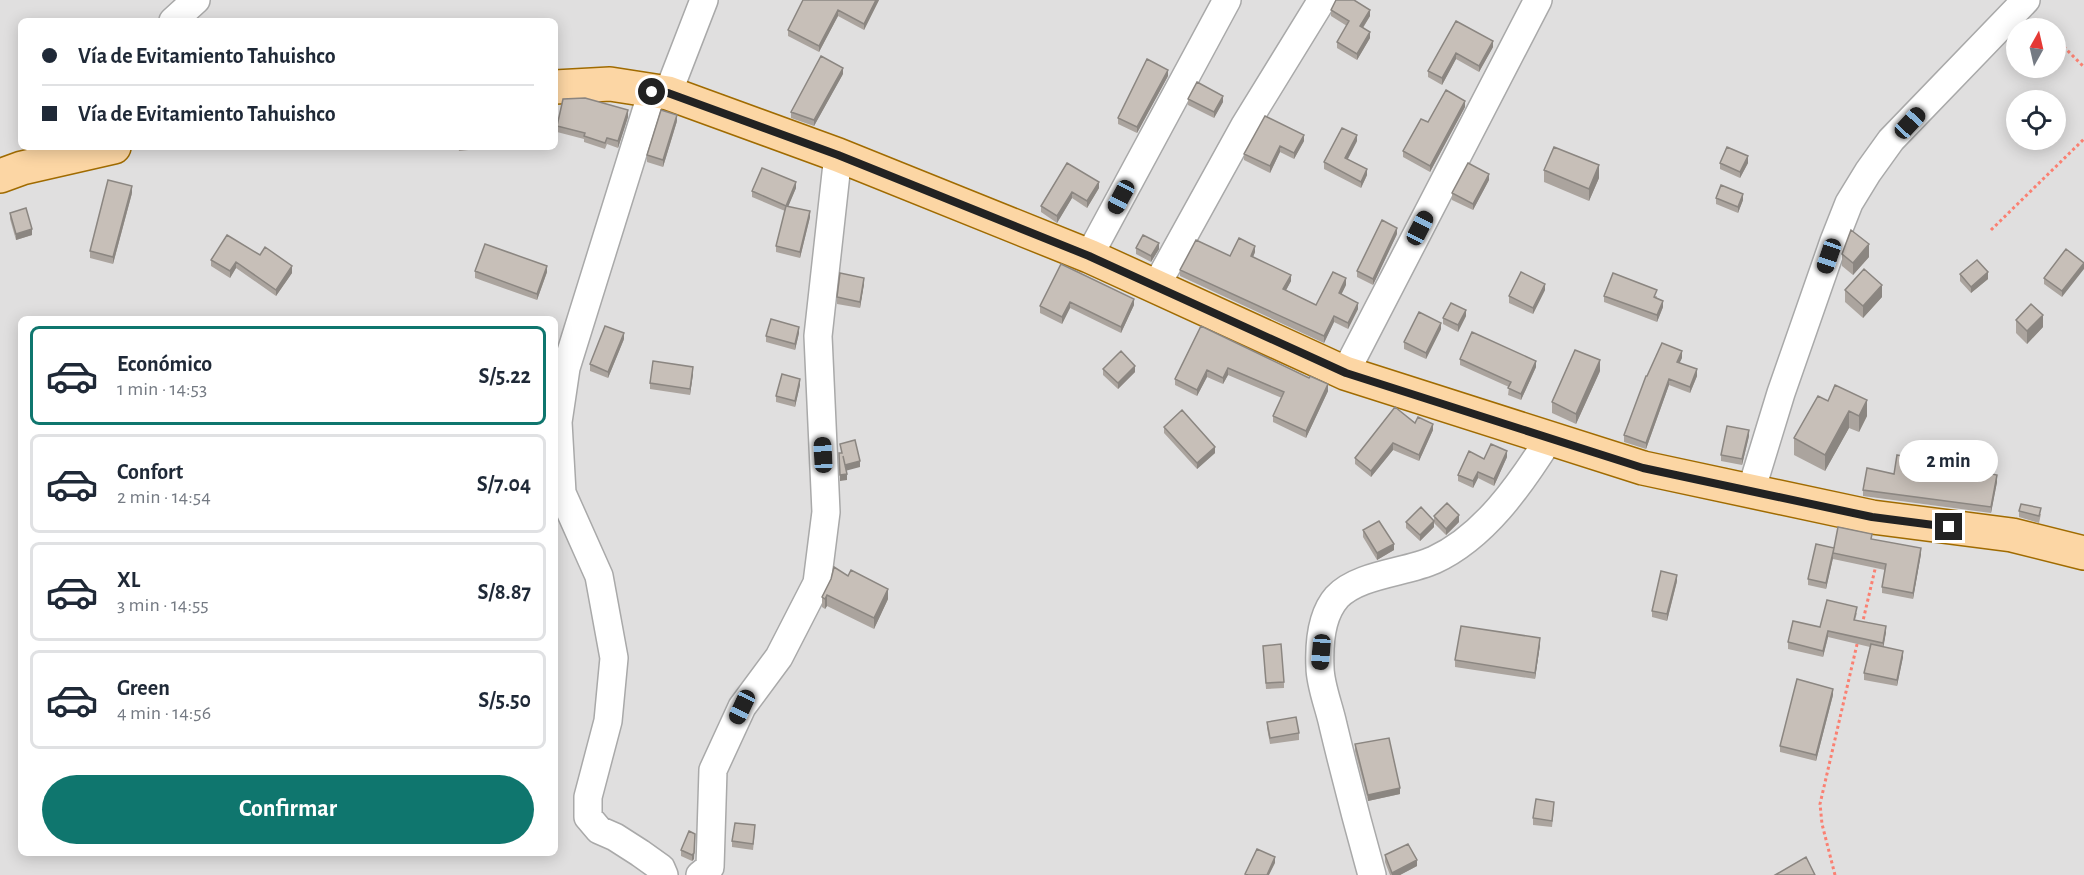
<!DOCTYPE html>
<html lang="es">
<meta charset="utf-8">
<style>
body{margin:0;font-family:"Alegreya Sans",sans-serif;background:#f6f6f7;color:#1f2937;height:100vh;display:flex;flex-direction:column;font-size:22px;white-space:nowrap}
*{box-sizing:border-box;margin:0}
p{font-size:20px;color:#747a83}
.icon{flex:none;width:33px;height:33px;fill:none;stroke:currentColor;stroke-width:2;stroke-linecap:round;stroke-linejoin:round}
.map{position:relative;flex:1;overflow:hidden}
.panel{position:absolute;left:18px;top:316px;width:540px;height:540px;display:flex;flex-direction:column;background:#fff;border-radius:9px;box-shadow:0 3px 15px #0003}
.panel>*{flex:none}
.guide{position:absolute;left:18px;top:18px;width:540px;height:132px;border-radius:9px;box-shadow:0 3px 15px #0003;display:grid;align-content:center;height:132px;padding:0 24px;background:#fff}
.needle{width:39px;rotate:8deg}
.fabs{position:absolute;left:2006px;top:18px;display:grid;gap:12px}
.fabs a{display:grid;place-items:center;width:60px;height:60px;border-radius:50%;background:#fff;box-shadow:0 3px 15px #0003;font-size:30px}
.end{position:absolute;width:27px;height:27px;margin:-14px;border:8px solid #222;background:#fff;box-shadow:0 0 0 3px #fff}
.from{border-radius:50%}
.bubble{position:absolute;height:42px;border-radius:21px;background:#fff;box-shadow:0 3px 15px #0003;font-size:20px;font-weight:600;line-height:42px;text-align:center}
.car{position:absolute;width:18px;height:36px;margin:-18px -9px;border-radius:8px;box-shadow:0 0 4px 2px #0007;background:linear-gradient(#222 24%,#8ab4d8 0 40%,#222 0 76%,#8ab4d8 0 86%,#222 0)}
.guide b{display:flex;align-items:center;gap:21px;height:57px;font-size:22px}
.guide b+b{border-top:2px solid #e0e1e3}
.guide i{width:15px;height:15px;background:#1f2937}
ul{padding:10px 0 0;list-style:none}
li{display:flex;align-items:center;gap:18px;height:99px;margin:0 12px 9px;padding:0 12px;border:3px solid #e0e1e3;border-radius:9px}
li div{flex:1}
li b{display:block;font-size:22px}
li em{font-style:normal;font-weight:600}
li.active{border-color:#0f766e}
li>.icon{width:54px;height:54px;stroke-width:1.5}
.primary-button{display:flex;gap:12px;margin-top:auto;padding:12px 24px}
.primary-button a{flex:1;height:69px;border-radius:36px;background:#0f766e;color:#fff;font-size:24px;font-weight:600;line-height:69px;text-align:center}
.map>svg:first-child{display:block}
.residential{fill:#e0dfdf;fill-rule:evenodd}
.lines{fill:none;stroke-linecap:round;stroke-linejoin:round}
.minor-casing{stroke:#a9a9a9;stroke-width:30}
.major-casing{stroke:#a06b00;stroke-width:36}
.path{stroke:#fa8072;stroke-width:3;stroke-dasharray:3 3;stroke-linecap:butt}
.minor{stroke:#fff;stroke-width:27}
.major{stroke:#fcd6a4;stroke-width:33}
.wall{fill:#aba49e}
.shaded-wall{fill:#8b8681}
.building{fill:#c7bfb8;stroke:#8b8681;stroke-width:1.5}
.route{stroke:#222;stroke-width:8}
</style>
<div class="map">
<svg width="2084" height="875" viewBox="0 0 2084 875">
<rect width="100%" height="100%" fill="#f2efe9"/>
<path class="residential" d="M0,0h2084v875h-2084zM21,21h534v126h-534zM2016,28h39v40h-39zM2016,100h39v40h-39zM21,320h534v534h-534z"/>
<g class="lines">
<g class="minor-casing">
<path id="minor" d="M173,21l23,-21
M652,92l-86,276 -8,54 4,71 37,83 15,82 -6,63 -20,76v20l11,13 16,7 25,16 21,15 3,7
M668,93l36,-93
M1089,256l138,-256
M1156,286l89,-161 77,-125
M1345,373l193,-373
M1751,491l30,-98 53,-152 15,-38 19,-31 23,-32 135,-140
M700,875l10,-8 3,-97 29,-63 37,-50 38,-74 9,-71 -8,-176 20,-181
M1372,875c-14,-50 -27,-100 -39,-150 -4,-19 -13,-40 -13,-58 -1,-23 1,-52 17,-70 22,-23 68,-24 97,-37 50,-23 86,-75 115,-121"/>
</g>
<g class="major-casing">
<path id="major" d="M555,87l55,-3 58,9 170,62 251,101 256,117 298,95 229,49 140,18 72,18
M0,176l22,-8 92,-21"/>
</g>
<path class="path" d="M2036,19l10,9
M2055,38l29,29
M1991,230l93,-91
M1862,625l14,-60
M1835,875l-13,-51 -2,-20 38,-164"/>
<use href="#minor" class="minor"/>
<use href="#major" class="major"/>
</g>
<path class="wall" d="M803,0h76l-15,30 -26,-14 -19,36 -31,-16v-6z
M1331,10l39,6 -7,12 7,10 -13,22 -20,-12v-6l10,-16 -16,-10z
M1456,21l37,26 -14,25 -23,-13 -14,26 -14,-8v-6z
M843,74l-29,52 -23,-8v-6z
M1168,76l-31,57 -19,-9v-6z
M1188,99l35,3 -9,16 -26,-13z
M1465,107l-35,65 -27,-15v-6l25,-29z
M628,117l-10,31 -11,-4 -2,5 -21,-7v-3l-27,-7v-6z
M677,121l-14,46 -16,-5v-7z
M1304,141l-10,18 -14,-7 -10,21 -26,-13v-6z
M1357,141l-9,18 19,16 -6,13 -37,-19v-7z
M431,147h65l-37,4 -1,-4 -27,3z
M1067,163l32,25 -12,20 -15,-10 -15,25 -16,-11v-6z
M1720,163h28l-8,15 -20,-9z
M1544,170l55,8 -10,23 -45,-19z
M1489,180l-16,30 -21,-10v-7z
M796,188l-8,18 22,11 -10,41 -24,-6v-6l9,-35 -33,-14v-6z
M132,193l-19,71 -23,-6v-7z
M1716,198l27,2 -5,13 -22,-9z
M10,213l22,22 -16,5 -6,-21z
M1397,234l-24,51 -16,-8v-6z
M1136,248l23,1 -8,13 -15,-8z
M2066,249l-4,48 -18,-13v-6z
M1255,252l-2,5 38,24 -5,9 30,15 30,-20 -5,10 17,14 -10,20 -14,-7 -10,21 -144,-67v-6l50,-14z
M1842,254l27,3 -16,18 -11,-9z
M260,255l32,18 -16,23 -40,-28 -6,10 -19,-12v-6z
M1061,264l73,41 -13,28 -51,-25 -8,16 -22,-11v-7z
M475,271l72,1 -10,28 -62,-22z
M1960,274l28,5 -17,14 -11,-12z
M864,284l-4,24 -23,-4v-7z
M1545,290l-12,24 -24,-11v-7z
M1845,290l37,7 -19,21 -18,-16z
M1604,296h53l-1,2 7,9 -6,15 -53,-20z
M1466,316l-8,16 -15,-8v-6z
M2016,320l27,7 -16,17 -11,-11z
M1201,326l127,65 -22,47 -33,-16v-6l9,-18 -54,-23 -5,9 -16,-7 -10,19 -22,-11v-6z
M1441,329l-15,30 -22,-10v-7z
M799,333l-4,17 -29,-8v-6z
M624,339l-16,39 -18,-7v-7z
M1682,358l-3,5 18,13 -7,17 -21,-8 -23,64 -22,-7v-7l23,-59z
M1460,359l76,8 -15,33 -13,-5 1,-8 -49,-22z
M1103,369l32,3 -17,17 -15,-14z
M1600,371l-24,53 -24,-11v-11z
M693,374l-3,21 -40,-6v-6z
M800,385l-5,22 -19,-5v-6z
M1828,401l39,15 -8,16 -10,-4 -24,43 -31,-16v-17z
M1415,423l18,7 -14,31 -26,-11 -22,27 -16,-13v-6z
M1164,427l51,26 -18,16 -33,-36z
M1749,436l-7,29 -21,-4v-6z
M1507,457l-13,29 -16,-8 -5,10 -15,-7v-6l26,-16z
M1894,474l103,8 -6,31 -128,-17v-6z
M2019,511l22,3 -2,9 -20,-6z
M1434,516l25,6 -13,13 -12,-12v4l-14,14 -14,-13v-6l28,-2z
M1363,530l31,20 -17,10 -14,-23z
M1872,539l49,15 -8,45 -31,-6v-6l3,-17 -52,-11v-1l-7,31 -18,-4v-6l26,-31z
M831,579l57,20 -14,30 -47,-23 -2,3 -3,-2v-10z
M1677,581l-10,40 -15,-4v-6z
M1857,613l-2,7 31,12 -3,15 20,10 -6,29 -33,-6v-7l6,-26 -42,-10 -5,20 -35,-8v-7l32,-15z
M1540,645l-5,34 -80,-12v-7z
M1263,646l21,36v6l-18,1z
M1833,695l-17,66 -36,-9v-6z
M1267,722l32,11v7l-29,4 -3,-16z
M1355,744l45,50 -32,7 -13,-50z
M1554,808l-2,19 -19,-2v-7z
M755,831l-2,19 -21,-3v-6z
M695,834l-1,25 -2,2 -11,-5v-6z
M1385,855l32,11 -17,9h-10l-5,-13z"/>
<path class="shaded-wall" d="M876,0h3l-15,30v-6z
M838,10v6l-19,36v-6z
M1370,10v6l-10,16v-6z
M1370,32v6l-13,22v-6z
M1493,41v6l-14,25v-6z
M1456,53v6l-14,26v-7z
M843,68v6l-29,52v-6z
M1168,70v6l-31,57v-6z
M1223,96v6l-9,16v-6z
M1465,101v6l-35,65v-6z
M628,110v7l-10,31v-7z
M677,115v6l-14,46v-7z
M1304,135v6l-10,18v-6z
M1357,135v6l-12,23v-6z
M1280,146v6l-10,21v-7z
M1748,156v7l-8,15v-6z
M1599,165v13l-10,23v-12z
M1367,169v6l-6,13v-6z
M1489,174v6l-16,30v-6z
M796,182v6l-10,24v-6z
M1099,182v6l-12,20v-7z
M132,186v7l-19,71v-7z
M1072,192v6l-15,25v-7z
M1743,194v6l-5,13v-6z
M810,211v6l-10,41v-6z
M1397,228v6l-24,51v-6z
M32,229v6l-16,5v-6z
M1159,243v6l-8,13v-6z
M1869,244v13l-16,18v-12z
M1255,246v6l-4,10v-6z
M236,262v6l-6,10v-7z
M2084,263v6l-22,28v-6z
M292,266v7l-16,23v-6z
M547,266v6l-10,28v-6z
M1988,272v7l-17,14v-6z
M1291,275v6l-8,15v-7z
M864,278v6l-4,24v-6z
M1346,278v7l-7,14v-6z
M1545,284v6l-12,24v-6z
M1882,285v12l-19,21v-12z
M1134,299v6l-13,28v-6z
M1663,301v6l-6,15v-7z
M1070,302v6l-8,16v-7z
M1358,303v6l-10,20v-6z
M1466,310v6l-8,16v-7z
M2043,315v12l-16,17v-13z
M1334,316v6l-10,21v-7z
M1441,323v6l-15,30v-6z
M799,327v6l-4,17v-6z
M624,333v6l-16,39v-6z
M1682,351v7l-5,10v-6z
M1600,360v11l-24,53v-10z
M1536,361v6l-15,33v-6z
M1135,366v6l-17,17v-6z
M693,367v7l-3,21v-6z
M1228,368v7l-5,9v-6z
M1697,369v7l-7,17v-6z
M1207,370v7l-10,19v-6z
M800,379v6l-5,22v-6z
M1669,379v6l-23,64v-6z
M1328,384v7l-22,47v-7z
M1867,400v16l-8,16v-16z
M1849,411v17l-24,43v-16z
M1433,424v6l-14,31v-6z
M1749,430v6l-7,29v-6z
M1393,443v7l-22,27v-6z
M1215,447v6l-18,16v-6z
M1507,451v6l-13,29v-7z
M860,461v6l-15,4v-6z
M1478,472v6l-5,10v-7z
M847,474v6l-7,1v-6z
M1997,475v7l-6,31v-6z
M1459,515v7l-13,13v-6z
M1434,521v6l-14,14v-6z
M1394,544v6l-17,10v-7z
M1921,548v6l-8,45v-6z
M1833,553v5l-7,31v-6z
M1677,575v6l-10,40v-7z
M888,589v10l-14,30v-11z
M827,595v11l-2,3v-10z
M1886,626v6l-3,18v-7z
M1828,631v6l-5,20v-6z
M1540,638v7l-5,34v-6z
M1903,651v6l-6,29v-6z
M1833,689v6l-17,66v-6z
M1400,788v6l-32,7v-6z
M695,834l-1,25 -2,2v-6z
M1275,857v6l-6,12h-2z
M1417,860v6l-17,9h-8v-2z"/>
<path class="building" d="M803,0h73l-12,24 -26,-14 -19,36 -31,-16z
M1336,0h18l16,10 -10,16 10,6 -13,22 -20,-12 12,-21 -18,-11z
M1456,21l37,20 -14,25 -23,-13 -14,25 -14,-7z
M821,56l22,12 -29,52 -23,-8z
M1147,59l21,11 -31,57 -19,-9z
M1197,82l26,14 -9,16 -26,-13z
M1446,90l19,11 -35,65 -27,-15 18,-32 7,3z
M585,98l43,12 -10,31 -11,-3 -2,5 -21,-7 1,-3 -28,-7 6,-27z
M661,110l16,5 -14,45 -16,-5z
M1265,116l39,19 -10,18 -14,-7 -10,20 -26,-12z
M1342,128l15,7 -12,23 22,11 -6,13 -37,-20z
M1554,147l45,18 -10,24 -45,-19z
M1727,147l21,9 -8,16 -20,-9z
M1067,163l32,19 -12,19 -15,-9 -15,24 -16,-10z
M1468,163l21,11 -16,30 -21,-11z
M762,168l34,14 -10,24 -34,-15z
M108,180l24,6 -19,71 -23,-6z
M1721,185l22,9 -5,13 -22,-9z
M786,206l24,5 -10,41 -24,-6z
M26,208l6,21 -16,5 -6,-21z
M1382,220l15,8 -24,51 -16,-8z
M1851,230l18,14 -16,19 -11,-9z
M227,235l33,20 5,-8 27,19 -16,24 -40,-28 -6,9 -19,-11z
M1143,235l16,8 -8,13 -15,-8z
M1239,238l16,8 -4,10 40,19 -8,14 33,16 17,-33 13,6 -7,15 19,10 -10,20 -14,-7 -10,20 -144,-66 16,-30 34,16z
M485,244l62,22 -10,28 -62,-23z
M2066,249l18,14 -22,28 -18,-13z
M1977,260l11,12 -17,15 -11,-13z
M1061,264l73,35 -13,28 -51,-25 -8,15 -22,-11z
M1864,269l18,16 -19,21 -18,-16z
M1521,272l24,12 -12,24 -24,-12z
M840,273l24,5 -4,24 -23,-5z
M1613,273l44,17 -3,7 9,4 -6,14 -53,-19z
M1451,303l15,7 -8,15 -15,-7z
M2031,304l12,11 -16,16 -11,-11z
M1419,312l22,11 -15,30 -22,-11z
M771,319l28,8 -4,17 -29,-8z
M605,326l19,7 -16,39 -18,-8z
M1201,326l108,52 1,-2 18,8 -22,47 -33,-15 11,-24 -56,-24 -5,10 -16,-8 -10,20 -22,-11z
M1472,332l64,29 -15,33 -13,-6 3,-6 -51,-23z
M1662,343l20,8 -5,11 20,7 -7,18 -21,-8 -23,64 -22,-8 22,-59h1z
M1575,350l25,10 -24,54 -24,-12z
M1121,351l14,15 -17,17 -15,-14z
M653,361l40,6 -3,22 -40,-6z
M782,374l18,5 -5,22 -19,-5z
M1835,385l32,15 -8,16 -10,-5 -24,44 -31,-17 24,-42 10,5z
M1395,407l20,16 3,-6 15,7 -14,31 -26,-12 -22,28 -16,-13z
M1182,410l33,37 -18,16 -33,-36z
M1727,426l22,4 -7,29 -21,-4z
M855,440l5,21 -15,4 -2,-9 4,18 -7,1 -1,-22h3l-2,-9z
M1491,444l16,7 -13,28 -16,-7 -5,9 -15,-6 11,-24 15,8z
M1897,455l100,20 -6,32 -128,-17 4,-22 27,6z
M1447,503l12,12 -13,14 -12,-13z
M2021,504l20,4 -2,8 -20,-5z
M1421,507l13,14 -14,14 -14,-13z
M1379,521l15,23 -17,9 -14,-23z
M1838,527l34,7 -1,5 50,9 -8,45 -31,-6 4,-23 -53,-11z
M1816,544l18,4 -8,35 -18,-4z
M834,567l14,9 3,-6 37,19 -14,29 -47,-23 -2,4 -3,-2 9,-18z
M1661,571l16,4 -10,39 -15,-3z
M1827,600l30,7 -3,13 32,6 -3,17 -55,-12 -5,20 -35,-9 5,-21 27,6z
M1461,626l79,12 -5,35 -80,-13z
M1281,644l3,38 -18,1 -3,-37z
M1871,644l32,7 -6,29 -33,-7z
M1797,679l36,10 -17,66 -36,-9z
M1296,717l3,16 -29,5 -3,-16z
M1389,738l11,50 -32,7 -13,-51z
M1536,799l18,3 -2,19 -19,-3z
M735,823l20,2 -2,19 -21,-3z
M689,831l6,3 -1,19 -2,2 -11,-5z
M1408,844l9,16 -25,13 -7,-18z
M1257,849l18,8 -8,18h-19l-3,-1z
M1806,857l9,18h-40z"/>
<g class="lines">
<path class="route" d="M652,92l16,1 170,62 251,101 257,117 297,95 229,49 77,10"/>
</g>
</svg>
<div class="fabs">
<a><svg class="needle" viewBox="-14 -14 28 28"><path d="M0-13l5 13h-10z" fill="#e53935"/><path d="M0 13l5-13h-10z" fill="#747a83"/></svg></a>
<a><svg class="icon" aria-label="locate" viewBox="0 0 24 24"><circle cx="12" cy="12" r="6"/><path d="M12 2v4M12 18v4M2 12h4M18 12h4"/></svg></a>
</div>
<i class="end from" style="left:652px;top:92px"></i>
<i class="end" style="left:1949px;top:527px"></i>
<div class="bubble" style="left:1899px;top:440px;width:99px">2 min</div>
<i class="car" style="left:1910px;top:123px;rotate:43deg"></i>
<i class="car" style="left:1121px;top:197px;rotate:208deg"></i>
<i class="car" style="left:1420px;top:228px;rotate:27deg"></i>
<i class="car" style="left:1829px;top:256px;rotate:199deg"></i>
<i class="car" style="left:823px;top:455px;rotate:357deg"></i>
<i class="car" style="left:1321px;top:652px;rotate:185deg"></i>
<i class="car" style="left:742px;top:707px;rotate:205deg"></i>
<div class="guide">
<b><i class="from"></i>Vía de Evitamiento Tahuishco</b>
<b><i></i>Vía de Evitamiento Tahuishco</b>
</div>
<section class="panel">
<ul>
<li class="active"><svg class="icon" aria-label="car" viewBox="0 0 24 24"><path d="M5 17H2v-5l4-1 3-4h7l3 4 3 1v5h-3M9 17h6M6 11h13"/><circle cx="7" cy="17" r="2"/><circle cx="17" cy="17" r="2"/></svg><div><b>Económico</b><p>1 min · 14:53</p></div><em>S/5.22</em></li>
<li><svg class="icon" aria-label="car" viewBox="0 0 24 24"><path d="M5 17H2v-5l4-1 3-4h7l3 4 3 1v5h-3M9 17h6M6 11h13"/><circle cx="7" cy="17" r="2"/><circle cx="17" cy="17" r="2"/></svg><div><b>Confort</b><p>2 min · 14:54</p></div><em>S/7.04</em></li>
<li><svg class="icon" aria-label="car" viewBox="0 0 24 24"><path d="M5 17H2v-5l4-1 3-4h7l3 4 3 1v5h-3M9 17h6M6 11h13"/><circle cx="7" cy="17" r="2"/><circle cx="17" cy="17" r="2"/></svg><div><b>XL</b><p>3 min · 14:55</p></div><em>S/8.87</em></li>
<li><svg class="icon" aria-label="car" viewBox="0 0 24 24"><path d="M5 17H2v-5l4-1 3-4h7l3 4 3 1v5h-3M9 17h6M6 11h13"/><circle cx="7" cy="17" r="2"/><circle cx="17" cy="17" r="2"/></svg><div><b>Green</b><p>4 min · 14:56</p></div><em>S/5.50</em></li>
</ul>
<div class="primary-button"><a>Confirmar</a></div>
</section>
</div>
